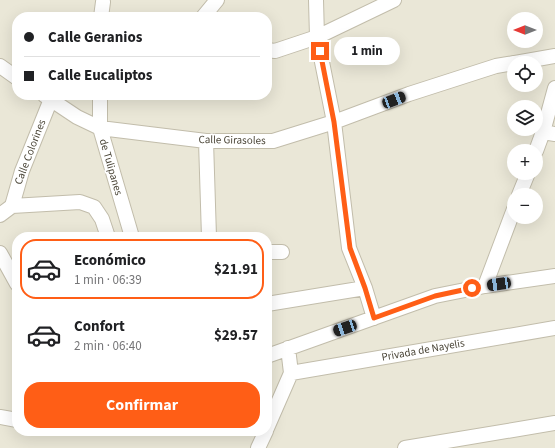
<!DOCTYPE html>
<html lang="es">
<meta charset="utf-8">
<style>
body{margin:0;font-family:"Source Sans 3",sans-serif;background:#f6f6f6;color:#202124;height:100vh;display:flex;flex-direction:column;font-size:15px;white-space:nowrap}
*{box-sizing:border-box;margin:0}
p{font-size:13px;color:#757577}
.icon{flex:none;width:22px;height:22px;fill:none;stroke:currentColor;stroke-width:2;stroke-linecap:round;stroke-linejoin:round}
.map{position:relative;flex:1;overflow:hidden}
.drawer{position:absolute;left:12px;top:232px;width:260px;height:204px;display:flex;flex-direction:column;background:#fff;border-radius:16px;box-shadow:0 4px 16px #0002}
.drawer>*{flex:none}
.hud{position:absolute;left:12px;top:12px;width:260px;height:88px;border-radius:16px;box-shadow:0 4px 16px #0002;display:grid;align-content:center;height:88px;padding:0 12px;background:#fff}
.needle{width:26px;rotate:270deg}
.tools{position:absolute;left:507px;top:12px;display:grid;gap:8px}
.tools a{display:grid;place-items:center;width:36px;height:36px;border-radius:50%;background:#fff;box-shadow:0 4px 16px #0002;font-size:20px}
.end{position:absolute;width:18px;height:18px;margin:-9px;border:5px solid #ff5e16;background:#fff;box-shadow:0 0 0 2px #fff}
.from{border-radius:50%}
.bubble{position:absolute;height:28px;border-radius:14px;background:#fff;box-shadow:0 4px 16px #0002;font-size:13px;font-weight:700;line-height:28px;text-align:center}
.car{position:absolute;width:12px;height:24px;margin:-12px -6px;border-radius:5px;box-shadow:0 0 3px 1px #0007;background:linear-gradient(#222 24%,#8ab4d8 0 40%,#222 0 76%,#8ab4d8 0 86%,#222 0)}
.hud b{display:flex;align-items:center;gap:14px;height:38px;font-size:15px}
.hud b+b{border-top:1px solid #e0e0e0}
.hud i{width:10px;height:10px;background:#202124}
ul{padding:7px 0 0;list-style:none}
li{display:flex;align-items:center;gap:12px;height:60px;margin:0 8px 6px;padding:0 4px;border:2px solid transparent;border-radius:16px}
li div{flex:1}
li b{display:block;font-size:15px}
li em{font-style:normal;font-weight:700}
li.on{border-color:#ff5e16}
li>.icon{width:36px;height:36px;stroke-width:1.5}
.button{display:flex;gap:8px;margin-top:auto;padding:8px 12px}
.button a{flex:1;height:46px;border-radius:16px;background:#ff5e16;color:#fff;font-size:16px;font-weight:700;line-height:46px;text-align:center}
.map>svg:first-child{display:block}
.residential{fill:#eae7d7;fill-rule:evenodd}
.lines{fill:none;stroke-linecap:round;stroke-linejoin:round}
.minor-casing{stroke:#c2bdab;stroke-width:16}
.minor{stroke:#fff;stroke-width:14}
.route{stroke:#ff5e16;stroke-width:5}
.labels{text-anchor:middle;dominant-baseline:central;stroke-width:3.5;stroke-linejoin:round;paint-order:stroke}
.street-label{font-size:11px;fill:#4a4537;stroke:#fff}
</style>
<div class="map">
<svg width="555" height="448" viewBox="0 0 555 448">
<rect width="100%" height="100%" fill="#f5f4e9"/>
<path class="residential" d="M0,0h555v448h-555zM17,17h250v78h-250zM514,19h22v22h-22zM514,63h22v22h-22zM514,107h22v22h-22zM514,151h22v22h-22zM514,195h22v22h-22zM17,237h250v194h-250z"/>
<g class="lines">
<g class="minor-casing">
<path id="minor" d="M316,0l1,37 17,85 15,126 16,40 9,30
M101,17l2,-15
M203,17l14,-17
M267,50l8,1 42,-14 77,-37
M515,63l40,-7
M0,66l17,12
M44,95l33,22 23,11 106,13h67l61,-19 75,-28 87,-28 18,-3
M100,95v33l32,109
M543,132l12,2
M206,141l3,96
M536,151l7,-19 12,-44
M519,195l9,-22
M12,206l10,-35 29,-72
M0,215l12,-9 68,-4 14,5 8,12 6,18
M267,252h15
M0,253l17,31
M485,286l29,-77
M267,304l98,-16
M267,356l168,-60 50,-10 70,-10
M291,373l264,-45
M0,417l17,3
M267,428l24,-55 -3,-25
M258,448l8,-17
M405,448l150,-25"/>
</g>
<use href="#minor" class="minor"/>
</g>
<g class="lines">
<path class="route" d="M320,51l14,71 16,126 15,40 9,30 61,-22 37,-8"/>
</g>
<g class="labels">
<g class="street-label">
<text transform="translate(232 140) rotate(1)">Calle Girasoles</text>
<text transform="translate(30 152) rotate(-69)">Calle Colorines</text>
<text transform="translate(111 167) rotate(74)">de Tulipanes</text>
<text transform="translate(423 350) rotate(-10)">Privada de Nayelis</text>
</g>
</g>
</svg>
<div class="tools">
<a><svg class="needle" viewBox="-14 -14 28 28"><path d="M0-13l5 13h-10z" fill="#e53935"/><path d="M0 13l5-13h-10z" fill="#757577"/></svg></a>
<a><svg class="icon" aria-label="locate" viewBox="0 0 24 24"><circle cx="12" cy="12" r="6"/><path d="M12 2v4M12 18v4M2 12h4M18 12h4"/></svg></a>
<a><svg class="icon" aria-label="layers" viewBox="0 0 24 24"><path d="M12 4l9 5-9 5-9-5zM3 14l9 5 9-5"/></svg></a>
<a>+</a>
<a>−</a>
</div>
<i class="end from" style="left:472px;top:288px"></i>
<i class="end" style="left:320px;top:51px"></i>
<div class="bubble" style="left:334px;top:37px;width:66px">1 min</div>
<i class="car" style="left:394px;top:100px;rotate:69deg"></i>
<i class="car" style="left:499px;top:284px;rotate:262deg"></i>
<i class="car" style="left:345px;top:328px;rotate:251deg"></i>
<div class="hud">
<b><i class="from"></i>Calle Geranios</b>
<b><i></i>Calle Eucaliptos</b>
</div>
<section class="drawer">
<ul>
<li class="on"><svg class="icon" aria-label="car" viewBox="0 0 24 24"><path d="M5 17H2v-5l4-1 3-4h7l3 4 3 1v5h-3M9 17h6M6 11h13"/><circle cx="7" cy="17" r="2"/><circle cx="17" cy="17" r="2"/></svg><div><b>Económico</b><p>1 min · 06:39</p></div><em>$21.91</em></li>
<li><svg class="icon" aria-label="car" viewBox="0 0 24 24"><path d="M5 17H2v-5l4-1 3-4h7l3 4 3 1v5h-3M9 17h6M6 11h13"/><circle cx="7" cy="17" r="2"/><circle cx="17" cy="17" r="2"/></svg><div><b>Confort</b><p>2 min · 06:40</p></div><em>$29.57</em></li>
</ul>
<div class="button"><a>Confirmar</a></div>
</section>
</div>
